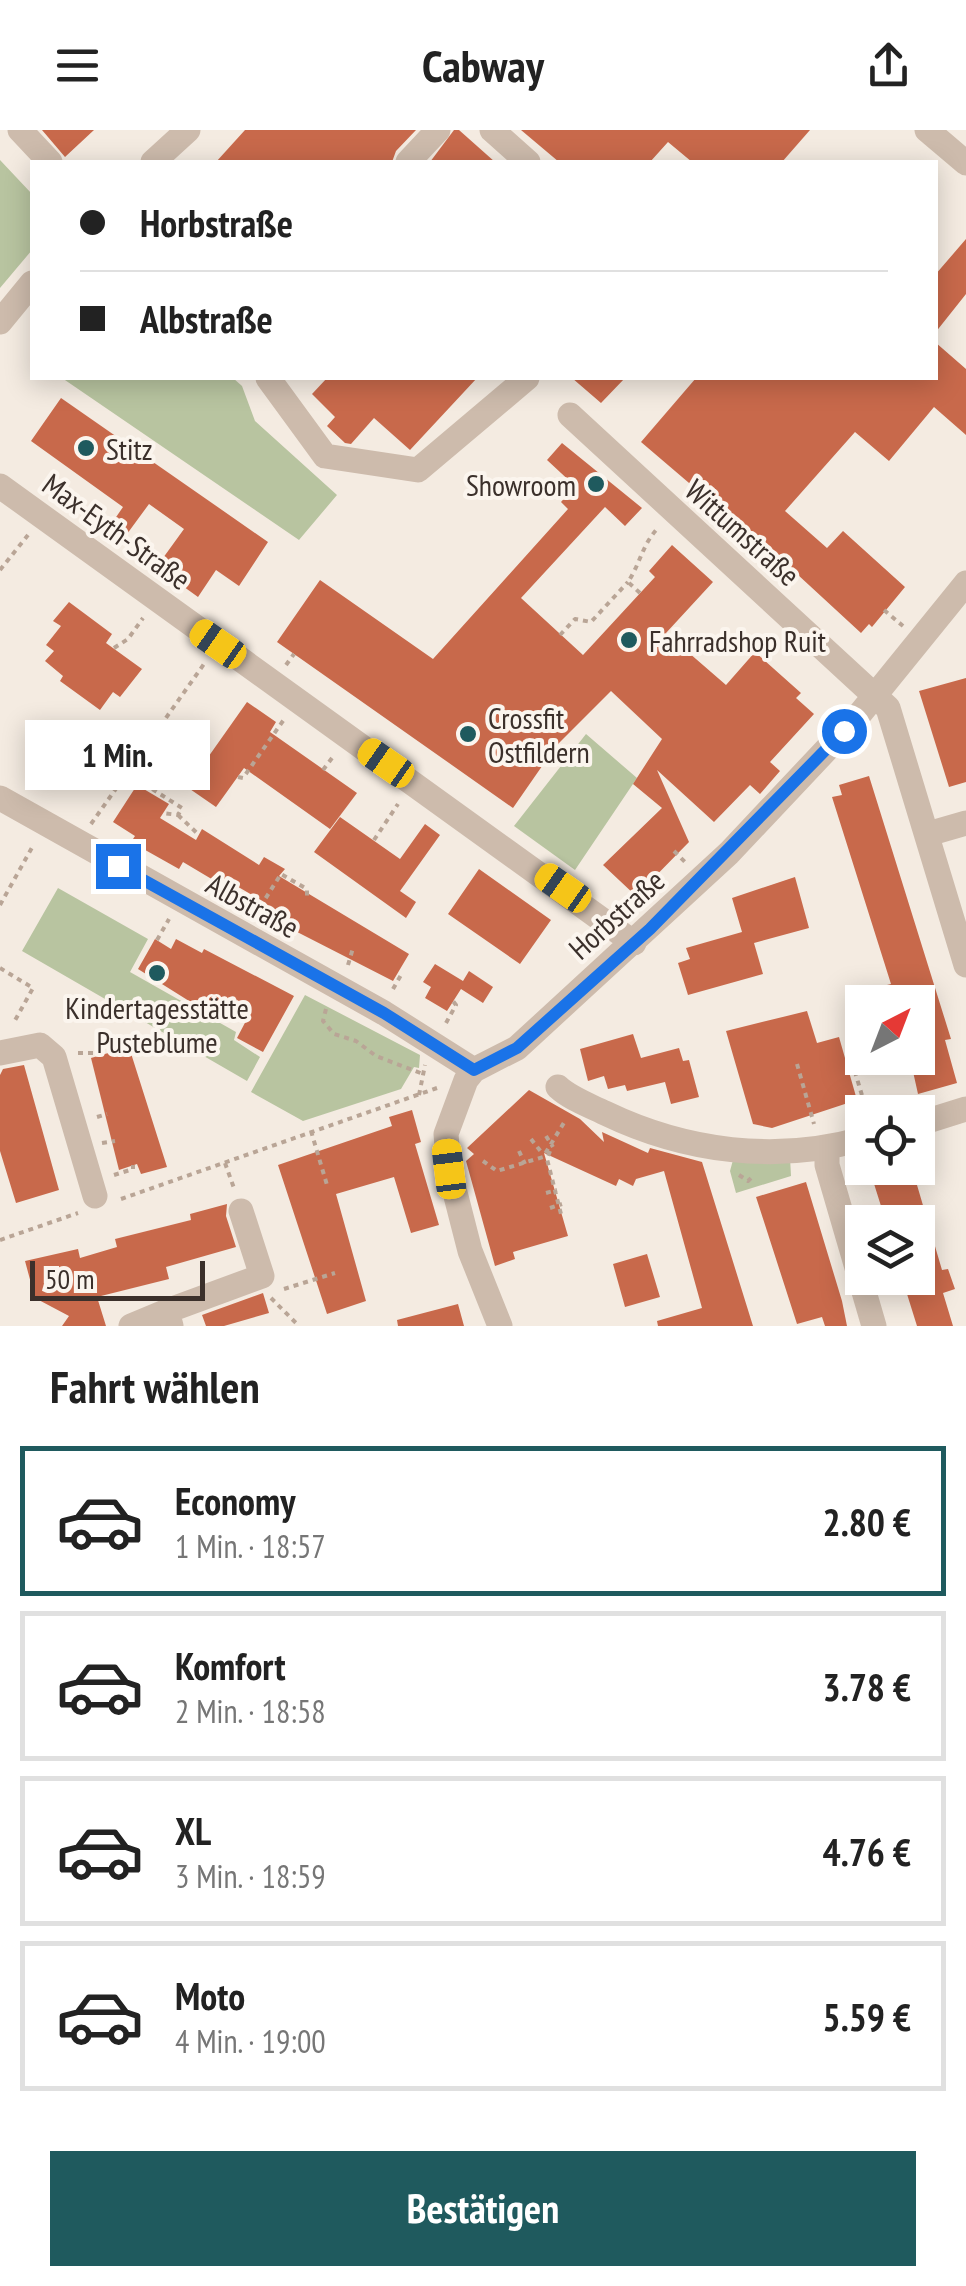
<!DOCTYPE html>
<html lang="de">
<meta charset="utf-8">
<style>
body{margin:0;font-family:"PT Sans Narrow",sans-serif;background:#f6f6f6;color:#222;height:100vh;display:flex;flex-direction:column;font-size:38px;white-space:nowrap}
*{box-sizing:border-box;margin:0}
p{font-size:32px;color:#767676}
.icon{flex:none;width:55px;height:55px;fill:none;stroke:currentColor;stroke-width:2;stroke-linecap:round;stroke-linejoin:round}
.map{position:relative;height:1196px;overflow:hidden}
.side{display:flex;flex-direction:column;background:#fff;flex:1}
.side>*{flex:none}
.top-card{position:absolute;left:30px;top:30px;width:908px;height:220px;border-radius:0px;box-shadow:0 5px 25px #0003;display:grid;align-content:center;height:220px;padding:0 50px;background:#fff}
.needle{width:65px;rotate:42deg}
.fabs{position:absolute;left:845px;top:855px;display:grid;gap:20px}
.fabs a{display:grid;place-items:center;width:90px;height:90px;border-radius:0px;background:#fff;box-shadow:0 5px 25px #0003;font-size:50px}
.scale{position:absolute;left:30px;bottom:25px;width:175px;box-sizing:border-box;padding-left:10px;border:5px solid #3b302b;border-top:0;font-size:28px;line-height:35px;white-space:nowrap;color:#3b302b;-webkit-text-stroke:8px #fbf5ee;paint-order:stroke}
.end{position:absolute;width:45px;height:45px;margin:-22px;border:12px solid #1a73e8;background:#fff;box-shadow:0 0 0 5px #fff}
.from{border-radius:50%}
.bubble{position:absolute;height:70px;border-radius:0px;background:#fff;box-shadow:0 5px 25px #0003;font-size:32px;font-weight:600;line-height:70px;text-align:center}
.car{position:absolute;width:30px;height:60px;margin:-30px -15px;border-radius:12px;box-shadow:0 0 8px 2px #0007;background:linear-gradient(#f5c518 24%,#345 0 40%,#f5c518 0 76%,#345 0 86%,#f5c518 0)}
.top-card b{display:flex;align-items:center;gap:35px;height:95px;font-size:38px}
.top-card b+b{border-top:2px solid #e0e0e0}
.top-card i{width:25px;height:25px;background:#222}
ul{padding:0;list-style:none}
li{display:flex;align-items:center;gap:30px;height:150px;margin:0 20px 15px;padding:0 30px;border:5px solid #e0e0e0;border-radius:0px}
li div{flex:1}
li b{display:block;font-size:38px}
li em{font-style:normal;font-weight:600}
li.on{border-color:#1f5a5e}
li>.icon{width:90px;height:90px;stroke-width:1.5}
h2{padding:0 50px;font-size:45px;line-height:120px}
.action{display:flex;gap:20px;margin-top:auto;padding:20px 50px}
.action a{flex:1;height:115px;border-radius:0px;background:#1f5a5e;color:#fff;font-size:40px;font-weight:600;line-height:115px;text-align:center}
header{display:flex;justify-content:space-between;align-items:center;height:130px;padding:0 50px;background:#fff;font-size:45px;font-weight:600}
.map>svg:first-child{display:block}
.green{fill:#b8c4a0}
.building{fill:#c8694b}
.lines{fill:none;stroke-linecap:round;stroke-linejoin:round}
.path{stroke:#b9a596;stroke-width:4;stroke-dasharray:5 5;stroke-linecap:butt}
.minor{stroke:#cdbbac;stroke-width:25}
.route{stroke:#1a73e8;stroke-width:12}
.poi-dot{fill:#1f5a5e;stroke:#fbf5ee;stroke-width:4}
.labels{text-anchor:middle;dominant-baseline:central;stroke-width:8;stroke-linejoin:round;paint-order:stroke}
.poi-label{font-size:30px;fill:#3b302b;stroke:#fbf5ee;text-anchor:start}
.street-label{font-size:30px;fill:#3b302b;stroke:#fbf5ee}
</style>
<header><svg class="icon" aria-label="menu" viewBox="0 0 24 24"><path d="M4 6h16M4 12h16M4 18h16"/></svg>Cabway<svg class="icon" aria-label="share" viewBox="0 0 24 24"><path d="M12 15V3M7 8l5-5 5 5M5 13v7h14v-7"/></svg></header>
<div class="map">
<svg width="966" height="1196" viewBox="0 0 966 1196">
<rect width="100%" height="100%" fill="#f4ebe1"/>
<path class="green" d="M0,30l32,34v56l-32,38z
M62,248h171l9,8 13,35 82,74 -38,45z
M586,604l51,44 -62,92 -61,-44z
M58,758l90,51 -18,33 106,60 -2,8 26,17 -13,24 -225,-130z
M305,865l115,60 -1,13 -5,-1 -13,22 -98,32 -52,-29z
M790,1027l1,19 -55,17 -6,-22 3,-11z"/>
<path class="building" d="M42,0h52l-29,27z
M245,0h171l-20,21 -4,11h-176z
M454,0h5l36,32h-65z
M521,0h289l-28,32h-90l-24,-20 -18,20h-91z
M966,109v55l-31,39v-58z
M935,212l31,27v66l-32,-28 -45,54 -34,-29 -70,79 42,37 16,-17 62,56 -33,40 -3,-3 -8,9 -142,-131 -3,4 -75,-64 55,-64h239z
M327,248h150l-67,72 -36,-32 -23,26 -6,-1 -18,-17 8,-9 -23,-23z
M572,248h53l-24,25z
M61,268l207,144 -29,44 -23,-16 -18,27 -25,-18 6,-9 -16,-12 21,-29 -35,-25 -22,30 -15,-11 11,-16 -92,-66z
M562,313l80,65 -17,18 -20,-19 -84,91 62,57 72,-78 -6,-6 23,-26 41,37 -47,51 60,52 29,-33 46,41 -5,5 18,16 -44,48 10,9 -20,23 -10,-9 -36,37 -57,-52 32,72 -53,54 -33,-31 59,-57 -29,-24 29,-45 -51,-48 -55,55 -43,62 -236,-166 43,-62 113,79 135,-150 -7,-7 14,-16 -28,-26z
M69,472l43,32 -6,9 36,26 -22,28 -7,-5 -13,18 -40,-29 3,-5 -18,-15 9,-10 -8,-6 15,-19 -8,-5z
M966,548v104l-17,5 -30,-96z
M247,572l29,20 -6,10 87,61 -27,36 -86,-61 -28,39 -29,-20z
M869,646l82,263 -6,1 12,43 -39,11 -8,-36h8v-56h-31l-4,-16 8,-2 -59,-187 10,-2 -3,-10z
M137,655l32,19 -9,14 36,22 6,-11 57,36 5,-8 21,12 -6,7 130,78 -16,27 -133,-68 6,-10 -38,-22 -3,6 -42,-25 -4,7 -48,-27 4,-6 -22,-14z
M340,687l60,42 25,-35 15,11 -40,56 16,11 -10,16 -92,-66z
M479,739l72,51 -31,44 -72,-50z
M795,747l14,51 -55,15 9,31 -75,21 -10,-32 12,-4 -4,-11 56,-16 -10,-34z
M155,809l16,10 5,-10 26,14 2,-4 90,47 -31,56 -26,-14 11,-21 -36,-19 -7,13 -67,-42z
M435,834l28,17 6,-10 24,16 -10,16 -22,-14 -14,22 -22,-13 6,-11 -8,-5z
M807,881l10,32 22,-6 18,63 -85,28 -19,-4 -27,-93z
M633,904l8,24 38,-10 4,13 6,-1 10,37 -28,7 -6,-22 -38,9 -2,-6 -17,4 -4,-13 -16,5 -8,-32z
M129,917l38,120 -26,7 -4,-10 -18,6 -28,-112z
M24,935l35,125 -43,13 -16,-52v-76l3,-6z
M529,960l51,29 24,23 -2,-10 46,21 2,-5 52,14 51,164h-95l-1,-5 45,-13 -38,-137 -28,8 -3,7 -14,-7 -3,7 -72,-33 24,83 -55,16 2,7 -20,7 -29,-105 8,-7 -7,-6z
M412,980l9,32 -6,2 24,81 -28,8 -17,-56 -58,17 30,107 -39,13 -49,-149 114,-39 -3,-9z
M883,1038h29l30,102 6,-1 7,20 -12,4 10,33h-36l-15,-48h16v-56h-32l-16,-51z
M806,1052l36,119 5,25h-22l-3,-9 -25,7 -41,-127z
M227,1074l-1,12 10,31 -70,20 3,12 -72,18 9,29h-44l7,-10 -34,-18 -10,-37 53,-12 2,9 37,-11 -2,-8 76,-19 -1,-6z
M647,1124l13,43 -35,10 -12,-43z
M263,1163l6,20 -45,13h-18l-4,-11z
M458,1174l6,22h-66l-1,-6z"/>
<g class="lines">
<path class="path" d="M0,440l28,-35
M640,463l-12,-11c13,-20 14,-37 30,-54
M884,480l19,16
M560,505l15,-16 16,3 37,-40
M114,518l14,-9 15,-21
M286,535l8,-11
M323,640l12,-16
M127,643l55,35 -4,7 -15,-2
M238,647l5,1 42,-60
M178,685l21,20
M91,694l113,-160
M374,710l24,-36
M674,721l12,12
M0,775l34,-61
M255,785l26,-41 26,15v7
M157,810l12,-21
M348,835l5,-17
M0,838l33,20 -20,36
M393,859l8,-14 -2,-3
M326,879l-3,12 11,13 22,7 20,15 47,18
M446,893l10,-18 -3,-4
M849,922l18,60
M78,923h30
M797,934l17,60
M419,965l6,-30
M97,987l10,-3
M311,1001l16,54
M546,1006l7,11
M531,1009l11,14
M102,1013l13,-2
M519,1021l6,13
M550,1021l-3,8 15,59
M483,1031l14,10 46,-14 22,-36
M225,1033l10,28
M114,1045l19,-6v-4
M739,1045l9,6 6,-6
M546,1063l11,-3
M121,1069l316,-111
M550,1078l12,-4
M0,1110l78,-27
M284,1159l51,-16
M271,1168l28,28"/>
<path class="minor" d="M20,0l30,32
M492,0l36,32
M927,0l39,33
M153,32l35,-32
M408,32l30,-32
M0,192l32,-39
M268,248l57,78 93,14 109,-92
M570,285l318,293 78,257
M0,356l634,457
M0,668l384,215 90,57
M928,704l38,-11
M0,923l40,-8 14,12 41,139
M558,957c13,12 31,18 47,26 81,39 171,50 257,26
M918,994l48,-15
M827,1019v16l47,161
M167,1181l95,-35 -21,-65
M131,1196l36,-15 4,15
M500,1196l-30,-75 -21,-82 -3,-35 20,-54 8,-10 43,-22 212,-195 130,-138 107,-132"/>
</g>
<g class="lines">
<path class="route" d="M118,736l266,147 90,57 43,-22 133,-119 194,-198"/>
</g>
<g class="poi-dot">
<circle cx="86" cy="318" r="10"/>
<circle cx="596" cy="354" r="10"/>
<circle cx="629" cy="510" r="10"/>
<circle cx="468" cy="604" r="10"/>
<circle cx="157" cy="843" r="10"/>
</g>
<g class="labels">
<g class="poi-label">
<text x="106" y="318">Stitz</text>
<text x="576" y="354" text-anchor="end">Showroom</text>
<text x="649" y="510">Fahrradshop Ruit</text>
<text x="488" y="587">Crossfit<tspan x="488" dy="34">Ostfildern</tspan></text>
<text x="157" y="877" text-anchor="middle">Kindertagesstätte<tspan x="157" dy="34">Pusteblume</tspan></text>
</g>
<g class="street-label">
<text transform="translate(117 401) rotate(36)">Max-Eyth-Straße</text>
<text transform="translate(743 402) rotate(42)">Wittumstraße</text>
<text transform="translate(253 775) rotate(29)">Albstraße</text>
<text transform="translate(616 784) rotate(-42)">Horbstraße</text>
</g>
</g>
</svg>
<div class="fabs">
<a><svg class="needle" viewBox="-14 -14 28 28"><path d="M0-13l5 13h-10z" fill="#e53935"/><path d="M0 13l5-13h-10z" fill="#767676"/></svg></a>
<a><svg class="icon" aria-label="locate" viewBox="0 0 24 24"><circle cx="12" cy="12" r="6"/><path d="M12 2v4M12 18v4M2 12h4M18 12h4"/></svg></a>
<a><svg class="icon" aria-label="layers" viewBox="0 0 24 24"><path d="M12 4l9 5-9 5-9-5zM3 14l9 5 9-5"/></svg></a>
</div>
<div class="scale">50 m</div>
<i class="end from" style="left:844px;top:601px"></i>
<i class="end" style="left:118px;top:736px"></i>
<div class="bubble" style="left:25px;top:590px;width:185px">1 Min.</div>
<i class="car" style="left:218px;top:514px;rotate:305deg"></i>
<i class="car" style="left:386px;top:633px;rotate:305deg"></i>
<i class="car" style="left:563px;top:758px;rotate:305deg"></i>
<i class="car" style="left:449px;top:1039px;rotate:353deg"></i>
<div class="top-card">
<b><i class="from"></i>Horbstraße</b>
<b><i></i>Albstraße</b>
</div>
</div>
<section class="side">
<h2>Fahrt wählen</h2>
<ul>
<li class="on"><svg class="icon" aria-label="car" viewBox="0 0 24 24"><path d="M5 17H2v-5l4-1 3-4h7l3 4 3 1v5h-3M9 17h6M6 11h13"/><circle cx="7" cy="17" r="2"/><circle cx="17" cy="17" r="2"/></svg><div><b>Economy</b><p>1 Min. · 18:57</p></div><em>2.80 €</em></li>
<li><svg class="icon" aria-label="car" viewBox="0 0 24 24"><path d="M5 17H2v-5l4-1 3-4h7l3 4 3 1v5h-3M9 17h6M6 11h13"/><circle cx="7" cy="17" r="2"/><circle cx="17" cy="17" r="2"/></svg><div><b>Komfort</b><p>2 Min. · 18:58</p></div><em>3.78 €</em></li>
<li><svg class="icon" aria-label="car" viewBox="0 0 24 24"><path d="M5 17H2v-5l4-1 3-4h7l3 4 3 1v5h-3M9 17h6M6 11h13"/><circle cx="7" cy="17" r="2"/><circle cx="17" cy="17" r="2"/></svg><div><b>XL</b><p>3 Min. · 18:59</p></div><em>4.76 €</em></li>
<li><svg class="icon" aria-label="car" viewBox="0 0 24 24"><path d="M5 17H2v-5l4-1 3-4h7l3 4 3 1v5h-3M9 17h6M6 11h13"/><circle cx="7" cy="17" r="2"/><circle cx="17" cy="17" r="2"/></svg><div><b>Moto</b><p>4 Min. · 19:00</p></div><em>5.59 €</em></li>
</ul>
<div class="action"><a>Bestätigen</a></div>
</section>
